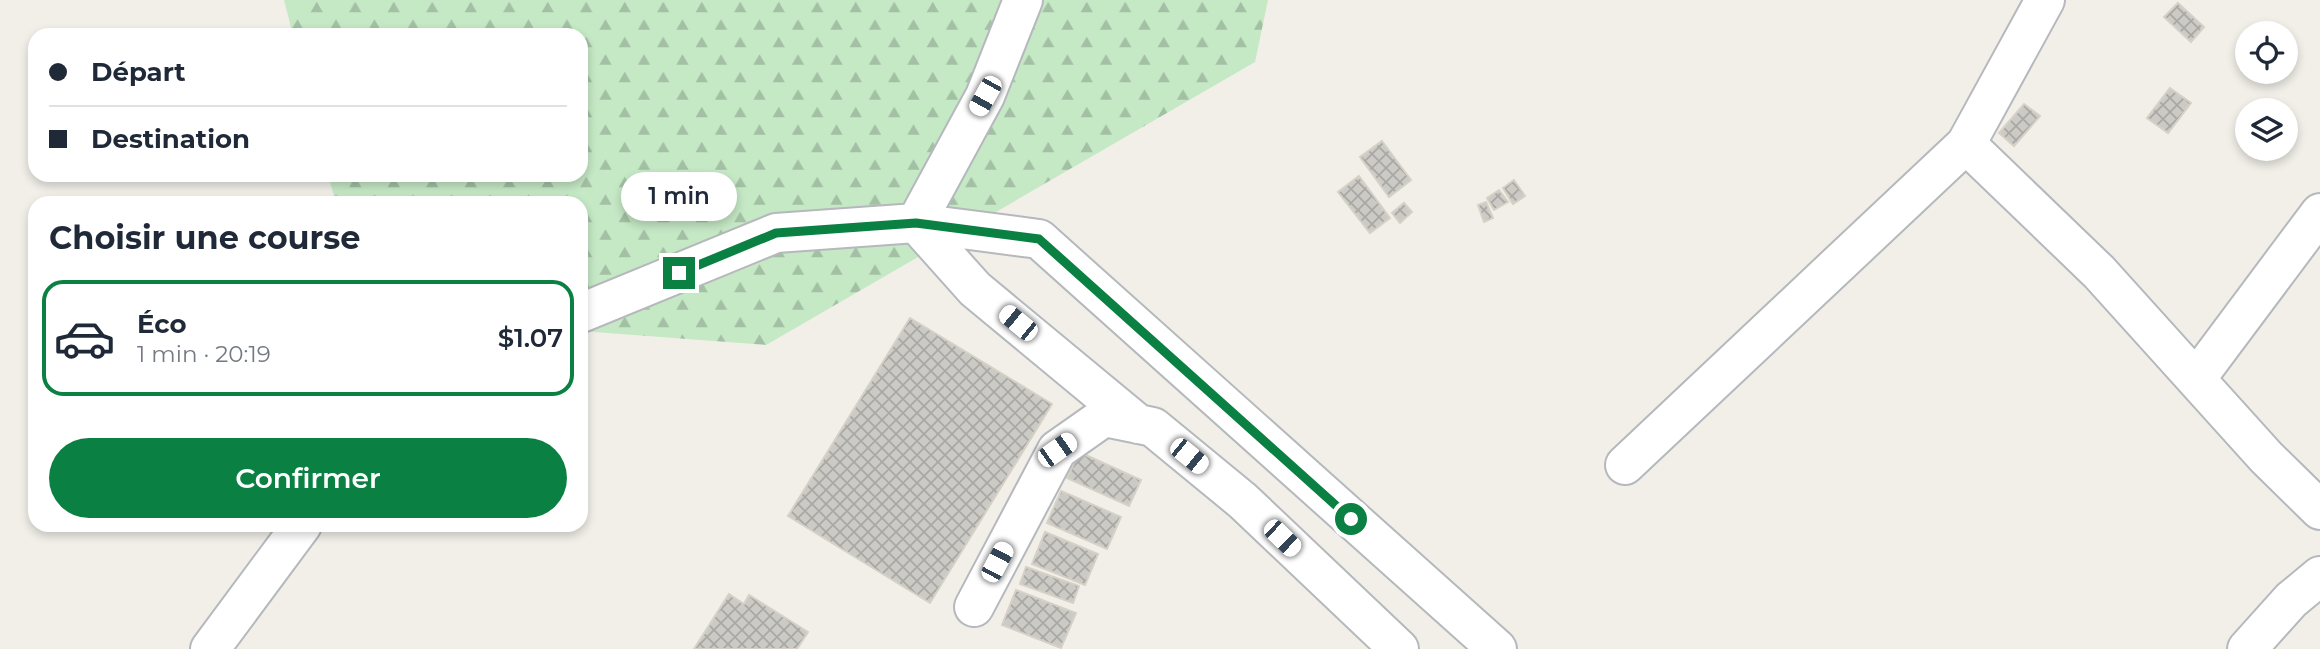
<!DOCTYPE html>
<html lang="fr">
<meta charset="utf-8">
<style>
body{margin:0;font-family:Montserrat,sans-serif;background:#f6f6f7;color:#1f2937;height:100vh;display:flex;flex-direction:column;font-size:26px;white-space:nowrap}
*{box-sizing:border-box;margin:0}
p{font-size:23px;color:#747a83}
.icon{flex:none;width:38px;height:38px;fill:none;stroke:currentColor;stroke-width:2;stroke-linecap:round;stroke-linejoin:round}
.map{position:relative;flex:1;overflow:hidden}
.sheet{position:absolute;left:28px;top:196px;width:560px;height:336px;display:flex;flex-direction:column;background:#fff;border-radius:21px;box-shadow:0 4px 10px #0003}
.sheet>*{flex:none}
.hud{position:absolute;left:28px;top:28px;width:560px;height:154px;border-radius:21px;box-shadow:0 4px 10px #0003;display:grid;align-content:center;height:154px;padding:0 21px;background:#fff}
.tools{position:absolute;left:2235px;top:21px;display:grid;gap:14px}
.tools a{display:grid;place-items:center;width:63px;height:63px;border-radius:50%;background:#fff;box-shadow:0 4px 10px #0003;font-size:35px}
.end{position:absolute;width:32px;height:32px;margin:-16px;border:9px solid #0b8043;background:#fff;box-shadow:0 0 0 4px #fff}
.from{border-radius:50%}
.bubble{position:absolute;height:49px;border-radius:24px;background:#fff;box-shadow:0 4px 10px #0003;font-size:23px;font-weight:600;line-height:49px;text-align:center}
.car{position:absolute;width:21px;height:42px;margin:-21px -10px;border-radius:9px;box-shadow:0 0 5px 2px #0007;background:linear-gradient(#fff 24%,#345 0 40%,#fff 0 76%,#345 0 86%,#fff 0)}
.hud b{display:flex;align-items:center;gap:24px;height:66px;font-size:26px}
.hud b+b{border-top:2px solid #e0e1e3}
.hud i{width:18px;height:18px;background:#1f2937}
ul{padding:0;list-style:none}
li{display:flex;align-items:center;gap:21px;height:116px;margin:0 14px 10px;padding:0 7px;border:4px solid transparent;border-radius:21px}
li div{flex:1}
li b{display:block;font-size:26px}
li em{font-style:normal;font-weight:600}
li.current{border-color:#0b8043}
li>.icon{width:63px;height:63px;stroke-width:1.5}
h2{padding:0 21px;font-size:32px;line-height:84px}
.primary-button{display:flex;gap:14px;margin-top:auto;padding:14px 21px}
.primary-button a{flex:1;height:80px;border-radius:42px;background:#0b8043;color:#fff;font-size:28px;font-weight:600;line-height:80px;text-align:center}
.map>svg:first-child{display:block}
.forest{fill:url(#forest-firs)}
.building{fill:url(#building-cross-hatch);stroke:#d6d1c6;stroke-width:2}
.lines{fill:none;stroke-linecap:round;stroke-linejoin:round}
.minor-casing{stroke:#b5b8bc;stroke-width:42}
.minor{stroke:#fff;stroke-width:38}
.route{stroke:#0b8043;stroke-width:9}
</style>
<div class="map">
<svg width="2320" height="649" viewBox="0 0 2320 649">
<defs>
<pattern id="forest-firs" width="22" height="20" patternUnits="userSpaceOnUse" patternTransform="scale(1.75)"><rect width="22" height="20" fill="#c5e8c5"/><path d="M5 1l3.5 6h-7zM16 11l3.5 6h-7z" fill="#a3c0a4"/></pattern>
<pattern id="building-cross-hatch" width="8" height="8" patternUnits="userSpaceOnUse" patternTransform="scale(1.75)"><rect width="8" height="8" fill="#cccac5"/><path d="M0 0l8 8M0 8l8-8" fill="none" stroke="#a9a8a4"/></pattern>
</defs>
<rect width="100%" height="100%" fill="#f1efe8"/>
<path class="forest" d="M284,0h984l-13,62 -489,283 -185,-14v-128h-245l-8,-28h253v-140h-288z"/>
<path class="building" d="M2178,3l26,24 -13,15 -27,-25z
M2170,88l21,15 -23,30 -21,-15z
M2024,104l16,12 -26,30 -15,-13z
M1382,141l29,39 -22,17 -29,-40z
M1359,176l31,42 -20,15 -32,-41z
M1514,180l11,16 -12,8 -10,-16z
M1499,190l9,12 -14,8 -7,-12z
M1486,202l7,16 -9,4 -6,-17z
M1404,203l8,9 -12,11 -8,-10z
M910,318l142,86 -122,199 -142,-87z
M1079,452l62,28 -12,26 -62,-28z
M1061,491l60,26 -14,32 -60,-26z
M1045,532l53,22 -13,31 -53,-21z
M1026,567l53,19 -6,17 -53,-19z
M1016,590l60,23 -15,35 -59,-23z
M729,594l15,10 5,-9 59,37 -11,17h-103z"/>
<g class="lines">
<g class="minor-casing">
<path id="minor" d="M1023,0l-38,96 -69,127 59,66 163,135
M1966,144l133,128 167,185 54,53
M581,313l195,-80 140,-10 123,16 458,410
M2196,379l124,-166
M1625,465l341,-321 79,-144
M974,607l83,-157 47,-33 49,10 90,74 156,148
M210,649l92,-124
M2247,649l44,-49 29,-24"/>
</g>
<use href="#minor" class="minor"/>
</g>
<g class="lines">
<path class="route" d="M679,273l97,-40 140,-10 123,16 312,280"/>
</g>
</svg>
<div class="tools">
<a><svg class="icon" aria-label="locate" viewBox="0 0 24 24"><circle cx="12" cy="12" r="6"/><path d="M12 2v4M12 18v4M2 12h4M18 12h4"/></svg></a>
<a><svg class="icon" aria-label="layers" viewBox="0 0 24 24"><path d="M12 4l9 5-9 5-9-5zM3 14l9 5 9-5"/></svg></a>
</div>
<i class="end from" style="left:1351px;top:519px"></i>
<i class="end" style="left:679px;top:273px"></i>
<div class="bubble" style="left:621px;top:172px;width:116px">1 min</div>
<i class="car" style="left:985px;top:96px;rotate:209deg"></i>
<i class="car" style="left:1018px;top:323px;rotate:309deg"></i>
<i class="car" style="left:1057px;top:450px;rotate:55deg"></i>
<i class="car" style="left:1189px;top:456px;rotate:129deg"></i>
<i class="car" style="left:1282px;top:538px;rotate:134deg"></i>
<i class="car" style="left:997px;top:562px;rotate:28deg"></i>
<div class="hud">
<b><i class="from"></i>Départ</b>
<b><i></i>Destination</b>
</div>
<section class="sheet">
<h2>Choisir une course</h2>
<ul>
<li class="current"><svg class="icon" aria-label="car" viewBox="0 0 24 24"><path d="M5 17H2v-5l4-1 3-4h7l3 4 3 1v5h-3M9 17h6M6 11h13"/><circle cx="7" cy="17" r="2"/><circle cx="17" cy="17" r="2"/></svg><div><b>Éco</b><p>1 min · 20:19</p></div><em>$1.07</em></li>
</ul>
<div class="primary-button"><a>Confirmer</a></div>
</section>
</div>
